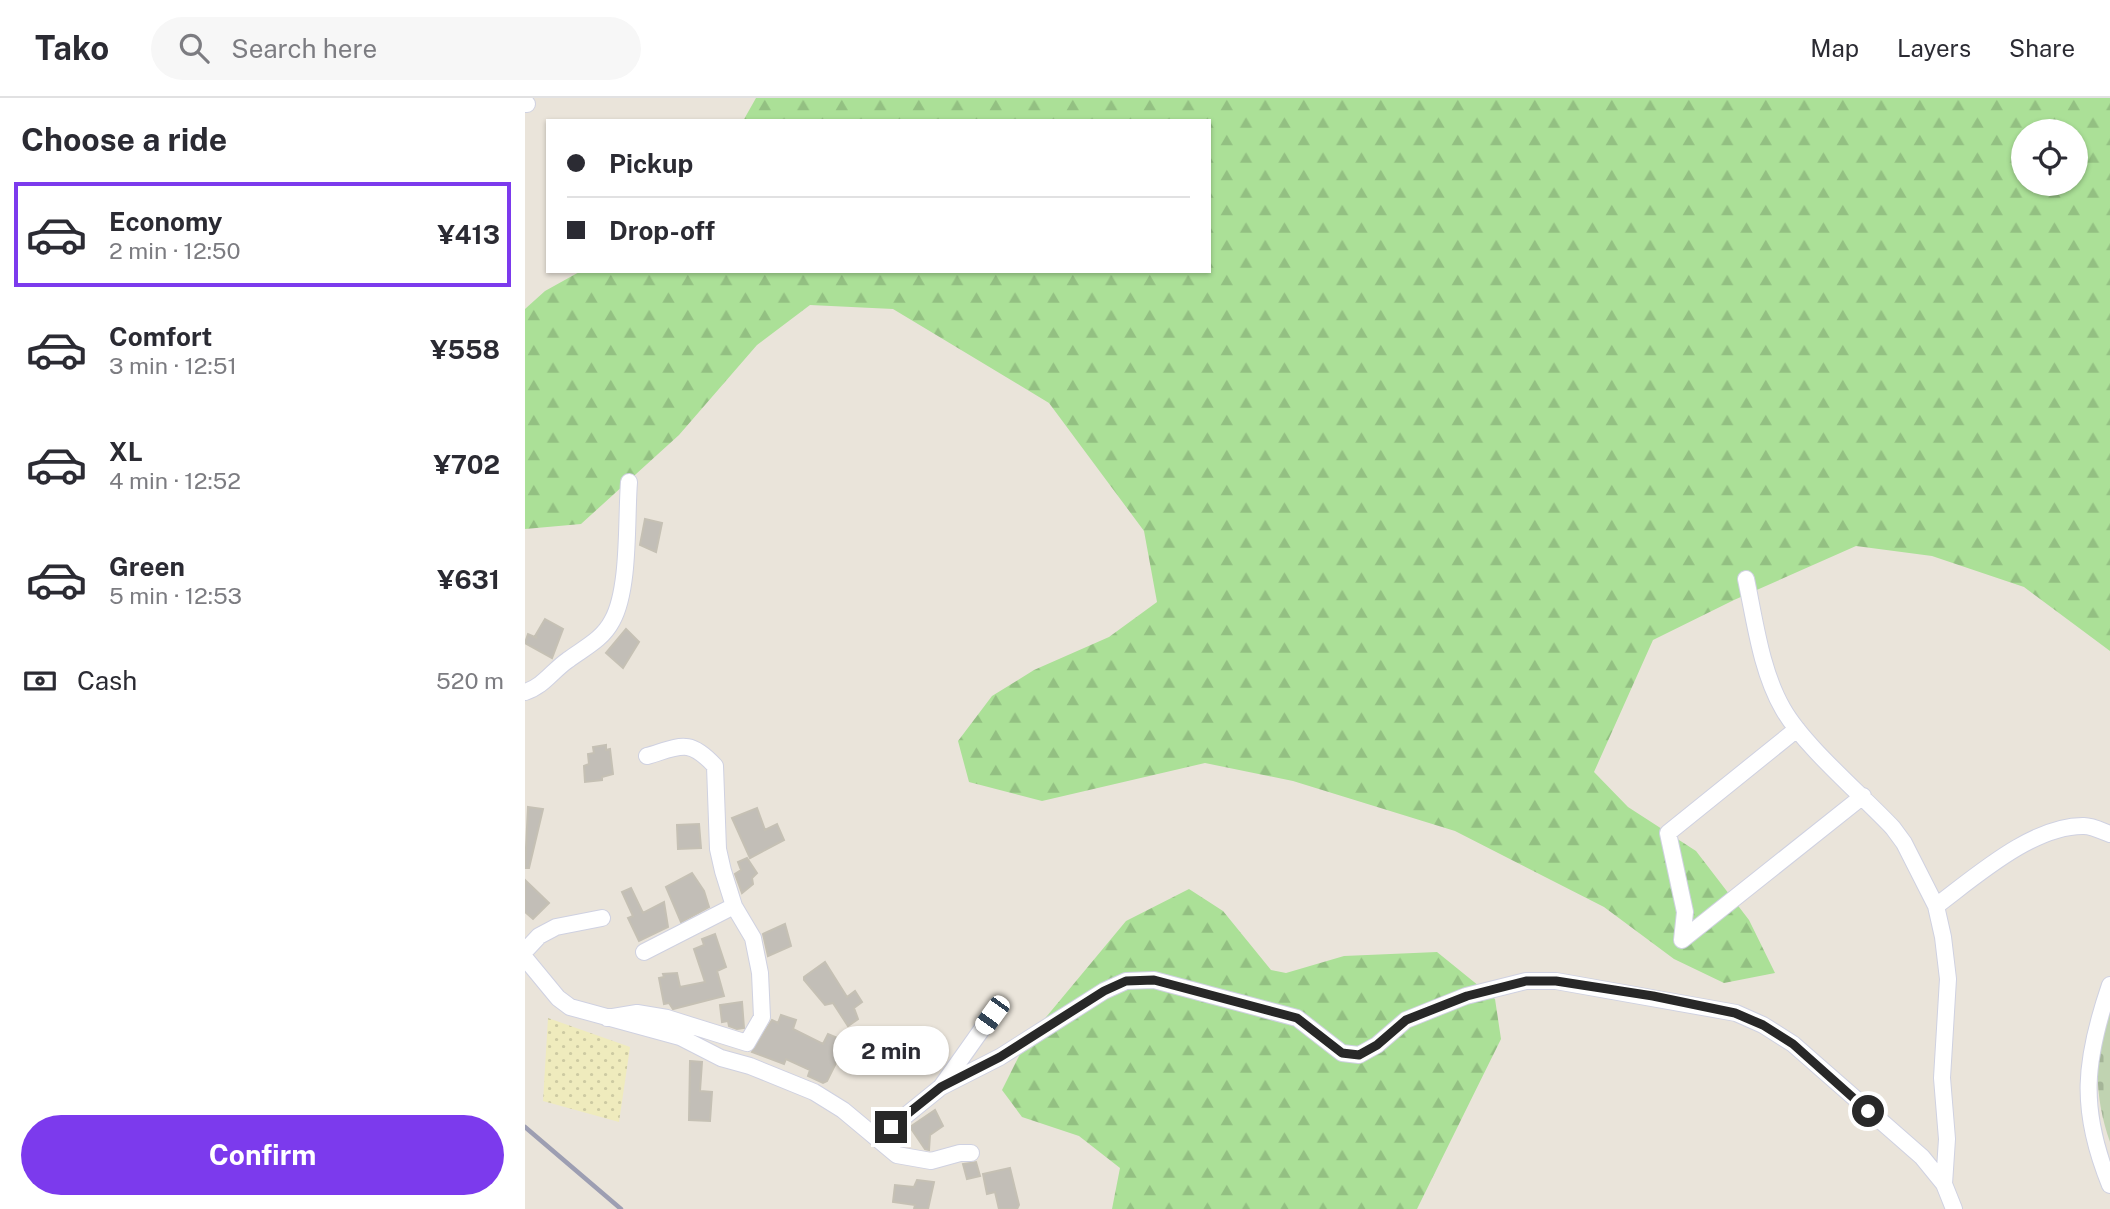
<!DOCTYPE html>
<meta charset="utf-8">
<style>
body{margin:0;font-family:"Public Sans",sans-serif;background:#f7f7f7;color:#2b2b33;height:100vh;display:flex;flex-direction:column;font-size:26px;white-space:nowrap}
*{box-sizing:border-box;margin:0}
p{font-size:23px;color:#7c7c81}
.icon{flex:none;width:38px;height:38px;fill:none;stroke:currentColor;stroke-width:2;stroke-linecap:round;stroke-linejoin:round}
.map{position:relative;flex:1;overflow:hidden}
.drawer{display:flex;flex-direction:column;background:#fff;width:525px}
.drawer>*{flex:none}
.hud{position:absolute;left:21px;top:21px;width:665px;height:154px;border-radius:0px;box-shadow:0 2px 5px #0004;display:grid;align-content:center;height:154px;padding:0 21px;background:#fff}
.buttons{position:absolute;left:1486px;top:21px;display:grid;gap:14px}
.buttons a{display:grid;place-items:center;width:77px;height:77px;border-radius:50%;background:#fff;box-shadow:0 2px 5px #0004;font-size:35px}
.end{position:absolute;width:32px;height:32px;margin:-16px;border:9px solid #282828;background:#fff;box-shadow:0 0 0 4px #fff}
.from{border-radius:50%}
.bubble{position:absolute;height:49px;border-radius:24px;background:#fff;box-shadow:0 2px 5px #0004;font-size:23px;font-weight:700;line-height:49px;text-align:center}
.car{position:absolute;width:21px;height:42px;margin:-21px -10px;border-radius:9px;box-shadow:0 0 5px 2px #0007;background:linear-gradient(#fff 24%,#345 0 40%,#fff 0 76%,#345 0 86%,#fff 0)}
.hud b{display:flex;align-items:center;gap:24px;height:66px;font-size:26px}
.hud b+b{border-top:2px solid #e1e1e2}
.hud i{width:18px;height:18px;background:#2b2b33}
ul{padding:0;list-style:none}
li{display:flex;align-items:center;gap:21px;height:105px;margin:0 14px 10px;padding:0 7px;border:4px solid transparent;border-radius:0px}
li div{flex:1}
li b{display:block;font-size:26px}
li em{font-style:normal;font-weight:700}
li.active{border-color:#7c3aed}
li>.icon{width:63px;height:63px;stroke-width:1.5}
h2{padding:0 21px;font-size:32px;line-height:84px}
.pay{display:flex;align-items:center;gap:18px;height:77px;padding:0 21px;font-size:26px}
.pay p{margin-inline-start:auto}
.button{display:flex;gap:14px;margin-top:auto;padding:14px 21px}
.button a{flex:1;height:80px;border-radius:42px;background:#7c3aed;color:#fff;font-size:28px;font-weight:700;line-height:80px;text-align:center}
header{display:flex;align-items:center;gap:42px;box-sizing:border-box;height:98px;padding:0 35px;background:#fff;border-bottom:2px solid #e1e1e2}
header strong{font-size:33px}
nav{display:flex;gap:38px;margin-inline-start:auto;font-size:24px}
.search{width:490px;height:63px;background:#f7f7f7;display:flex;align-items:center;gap:18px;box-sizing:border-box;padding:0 24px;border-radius:38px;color:#7c7c81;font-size:26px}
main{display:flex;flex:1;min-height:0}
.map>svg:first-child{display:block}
.forest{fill:url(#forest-firs);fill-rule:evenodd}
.sand{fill:url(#sand-dots)}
.cemetery{fill:url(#cemetery-stones)}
.building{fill:#c2beb7;stroke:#c5c0b4;stroke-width:2}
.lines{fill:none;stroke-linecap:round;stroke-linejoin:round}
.minor-casing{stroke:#cfd1e1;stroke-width:18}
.minor{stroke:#fff;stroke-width:16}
.rail{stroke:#9d9eb2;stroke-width:4.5}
.route{stroke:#282828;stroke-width:9}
</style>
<header>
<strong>Tako</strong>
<div class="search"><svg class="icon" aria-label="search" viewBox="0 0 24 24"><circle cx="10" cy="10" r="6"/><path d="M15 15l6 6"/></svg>Search here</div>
<nav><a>Map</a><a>Layers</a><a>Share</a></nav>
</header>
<main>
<section class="drawer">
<h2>Choose a ride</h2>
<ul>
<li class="active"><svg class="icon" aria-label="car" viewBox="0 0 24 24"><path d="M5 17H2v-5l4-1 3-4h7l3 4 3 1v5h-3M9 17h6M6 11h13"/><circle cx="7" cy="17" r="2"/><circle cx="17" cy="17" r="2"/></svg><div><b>Economy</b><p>2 min · 12:50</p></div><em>¥413</em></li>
<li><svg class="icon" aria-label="car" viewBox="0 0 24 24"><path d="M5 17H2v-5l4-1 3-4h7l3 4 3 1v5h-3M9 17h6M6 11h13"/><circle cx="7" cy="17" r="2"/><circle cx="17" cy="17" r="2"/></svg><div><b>Comfort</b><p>3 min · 12:51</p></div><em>¥558</em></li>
<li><svg class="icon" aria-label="car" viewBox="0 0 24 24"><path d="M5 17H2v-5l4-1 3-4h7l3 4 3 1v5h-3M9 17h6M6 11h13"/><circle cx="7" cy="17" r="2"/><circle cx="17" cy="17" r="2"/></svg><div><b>XL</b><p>4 min · 12:52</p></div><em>¥702</em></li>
<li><svg class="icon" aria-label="car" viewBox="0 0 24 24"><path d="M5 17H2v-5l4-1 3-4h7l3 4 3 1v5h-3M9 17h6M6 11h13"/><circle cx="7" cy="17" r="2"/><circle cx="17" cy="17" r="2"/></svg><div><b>Green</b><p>5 min · 12:53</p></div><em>¥631</em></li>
</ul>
<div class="pay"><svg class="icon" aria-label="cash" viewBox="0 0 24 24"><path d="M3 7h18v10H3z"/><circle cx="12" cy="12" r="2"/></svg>Cash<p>520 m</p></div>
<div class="button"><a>Confirm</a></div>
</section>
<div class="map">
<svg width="1585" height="1111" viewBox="0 0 1585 1111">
<defs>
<pattern id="forest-firs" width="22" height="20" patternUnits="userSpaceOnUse" patternTransform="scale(1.75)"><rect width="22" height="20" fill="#abe097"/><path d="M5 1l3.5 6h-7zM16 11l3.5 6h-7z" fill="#93c082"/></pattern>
<pattern id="sand-dots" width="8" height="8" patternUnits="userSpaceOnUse" patternTransform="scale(1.75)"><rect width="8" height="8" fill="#efebbd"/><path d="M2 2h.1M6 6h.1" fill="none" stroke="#cdcaa2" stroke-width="1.8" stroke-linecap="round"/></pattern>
<pattern id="cemetery-stones" width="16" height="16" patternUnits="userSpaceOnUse" patternTransform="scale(1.75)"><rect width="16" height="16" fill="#c0d3b1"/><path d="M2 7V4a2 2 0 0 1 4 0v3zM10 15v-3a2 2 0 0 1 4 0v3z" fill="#a5b598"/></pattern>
</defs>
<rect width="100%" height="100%" fill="#eae4da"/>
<path class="forest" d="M231,0h1354v553l-86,-64 -92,-31 -76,-10 -122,54 -81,40 -59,132 34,35 68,44 53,69 26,53 -51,10 -50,-24 -70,-52 -149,-76 -162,-50 -88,-18 -163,38 -73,-19 -11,-41 34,-45 42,-26 75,-33 48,-35 -13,-71 -95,-128 -156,-94 -83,-4 -53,40 -78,90 -98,89 -56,5v-220l20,-18 36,-20h628v-150h-466zM1498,33h52v53h-52z
M664,791l34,22 48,59 15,3 58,-17 93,-4 58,47 6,40 -84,170h-305l8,-41 -41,-32 -57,-19 -20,-27 25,-50 99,-119z"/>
<path class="sand" d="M23,920l82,29 -11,75 -76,-21z"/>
<path class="cemetery" d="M1585,911v133c-15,-42 -18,-91 0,-133z"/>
<path class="building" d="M120,421l17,4 -6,29 -16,-7z
M20,521l18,10 -11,29 -27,-15 3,-9 9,4 -2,-2z
M101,531l13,13 -16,26 -17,-15z
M81,647v5l4,-1 3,25 -11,3v3l-17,2 -1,-16 5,-2 -1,-10 6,-1 -1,-6z
M3,709l15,2 -14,59h-4z
M232,710l8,22 12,-6 7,16 -34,18 -18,-40z
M174,726l2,24 -23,1 -1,-24z
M222,760l10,15 -5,5 1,6 -11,9 -7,-19 6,-4 -3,-8z
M167,775l12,18 5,16 -28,15 -15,-35z
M0,782l24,23 -16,16 -8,-7z
M106,790l12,25 21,-11 4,25 -29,14 -11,-23 5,-2 -11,-24z
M260,826l6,22 -23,10 -5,-22z
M190,836l11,33 -9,4 7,25 -51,13 -4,-6 -5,1 -5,-26 5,-1 -1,-3 14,-1 3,14 25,-5 -11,-33 10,-4 -2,-6z
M300,864l22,35 8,-6 7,11 -8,6 4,11 -10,7 -15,-23 -8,2 -21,-25v-3z
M217,904l2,26 -7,1 -8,-3 -1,-5 -6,1 -2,-17z
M256,917l15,5 -3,9 30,15 5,-10 12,5 -6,11 7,3 -14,28 -4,2 -15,-7 2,-6 -24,-11 -2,5 -32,-12 20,-32 6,3z
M165,963l12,1 -2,29 12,1 -2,29 -21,-1z
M410,1012l8,16 -13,9 -1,15 -4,-1 -15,-22z
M451,1064l4,14 -13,3 -4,-15z
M485,1070l9,37 -2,4h-18l-4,-17 -8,2 -4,-20z
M392,1082l17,2 -6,27h-14l1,-4 -22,-3 2,-17 19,2z"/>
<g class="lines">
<g class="minor-casing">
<path id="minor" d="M0,6h2
M1221,481c9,42 15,92 37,130 21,37 78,85 110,119l11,15 32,63 7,31 5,42 -6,99 5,61 -3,45
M0,594c19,-6 27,-21 43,-32 16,-12 34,-20 44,-39 18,-32 14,-101 17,-139
M1272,631l-129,104 17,79 -3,28 181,-144
M1411,808c39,-29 97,-81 148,-80 8,0 18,5 26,8
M0,853l14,-15 17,-9 46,-9
M119,854l90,-46
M0,860l33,40 12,9 110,30 41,21 29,8 64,26 29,18 54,45 34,6 29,-8h11
M1585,887c-26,76 -31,124 0,200
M82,920l30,-5 30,5 80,25 15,-26 -2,-44 -7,-35 -19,-32 -11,-35 -5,-22 -3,-83c-26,-28 -34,-20 -68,-10
M416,989l51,-72
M353,1040l63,-51 59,-30 104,-66 22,-10 28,-1 143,38 45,35 17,2 18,-10 29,-25 60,-24 60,-15h30l180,32 27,12 30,19 129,113 22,27 10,25"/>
</g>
<use href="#minor" class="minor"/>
<path class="rail" d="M0,1029l96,82"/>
</g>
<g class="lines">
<path class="route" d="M366,1029l50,-40 59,-30 104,-66 22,-10 28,-1 143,38 45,35 17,2 18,-10 29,-25 61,-24 59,-15h30l97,15 82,17 28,12 30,19 75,67"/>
</g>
</svg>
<div class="buttons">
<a><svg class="icon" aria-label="locate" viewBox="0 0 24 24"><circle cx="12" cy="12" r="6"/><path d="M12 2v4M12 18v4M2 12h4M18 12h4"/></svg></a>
</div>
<i class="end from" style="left:1343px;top:1013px"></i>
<i class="end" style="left:366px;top:1029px"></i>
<div class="bubble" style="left:308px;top:928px;width:116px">2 min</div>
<i class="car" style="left:467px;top:917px;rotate:216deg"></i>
<div class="hud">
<b><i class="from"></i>Pickup</b>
<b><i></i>Drop-off</b>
</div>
</div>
</main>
